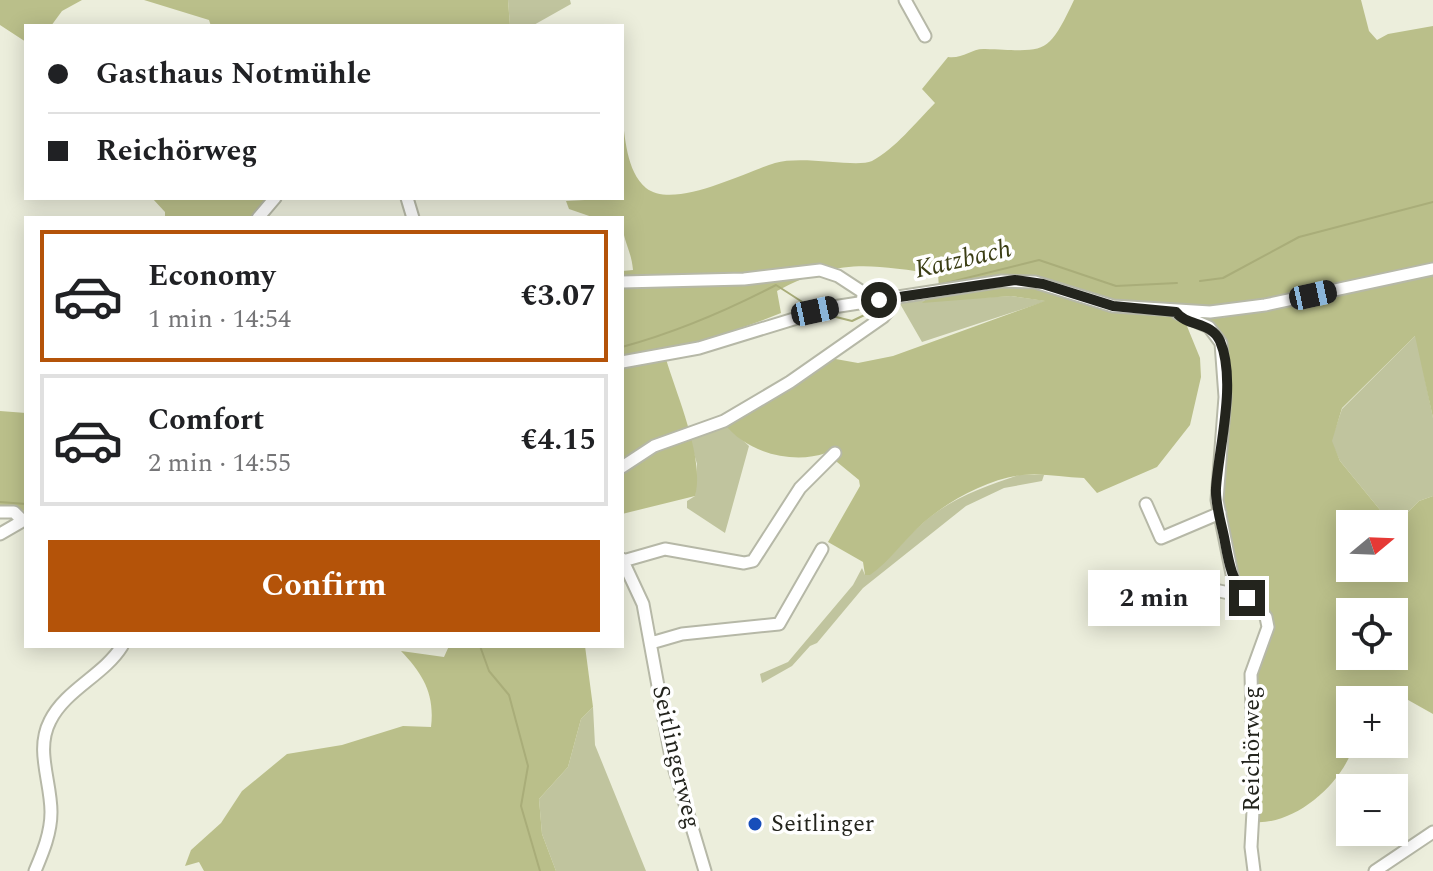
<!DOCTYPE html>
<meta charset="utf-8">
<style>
body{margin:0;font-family:Spectral,serif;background:#f6f6f6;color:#202124;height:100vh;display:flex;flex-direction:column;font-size:30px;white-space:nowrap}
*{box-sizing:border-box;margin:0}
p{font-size:26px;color:#757577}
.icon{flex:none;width:44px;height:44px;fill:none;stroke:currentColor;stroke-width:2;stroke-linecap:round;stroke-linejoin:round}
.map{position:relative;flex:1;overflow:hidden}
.panel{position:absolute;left:24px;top:216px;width:600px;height:432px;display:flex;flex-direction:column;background:#fff;border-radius:0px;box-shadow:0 4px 20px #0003}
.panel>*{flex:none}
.banner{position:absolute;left:24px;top:24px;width:600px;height:176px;border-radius:0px;box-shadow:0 4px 20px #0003;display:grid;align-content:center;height:176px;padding:0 24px;background:#fff}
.needle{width:52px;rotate:71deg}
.buttons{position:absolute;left:1336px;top:510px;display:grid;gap:16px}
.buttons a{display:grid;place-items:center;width:72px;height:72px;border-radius:0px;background:#fff;box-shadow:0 4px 20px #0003;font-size:40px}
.end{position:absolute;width:36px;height:36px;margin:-18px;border:10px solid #23241d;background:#fff;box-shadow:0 0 0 4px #fff}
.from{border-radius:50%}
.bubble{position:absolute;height:56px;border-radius:0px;background:#fff;box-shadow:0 4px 20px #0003;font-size:26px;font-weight:700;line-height:56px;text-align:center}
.car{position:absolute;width:24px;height:48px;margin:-24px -12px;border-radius:10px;box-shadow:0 0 6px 2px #0007;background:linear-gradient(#222 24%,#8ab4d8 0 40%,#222 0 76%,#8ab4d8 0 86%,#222 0)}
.banner b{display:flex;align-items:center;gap:28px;height:76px;font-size:30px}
.banner b+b{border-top:2px solid #e0e0e0}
.banner i{width:20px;height:20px;background:#202124}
ul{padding:14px 0 0;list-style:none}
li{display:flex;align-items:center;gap:24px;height:132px;margin:0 16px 12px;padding:0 8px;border:4px solid #e0e0e0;border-radius:0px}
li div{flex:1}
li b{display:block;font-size:30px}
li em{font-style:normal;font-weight:700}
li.active{border-color:#b45309}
li>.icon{width:72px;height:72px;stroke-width:1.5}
.primary-button{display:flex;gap:16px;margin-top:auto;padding:16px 24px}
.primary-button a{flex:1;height:92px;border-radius:0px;background:#b45309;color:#fff;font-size:32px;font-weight:700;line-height:92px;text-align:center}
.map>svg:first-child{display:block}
.green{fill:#c0c49e}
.forest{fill:#babf8a;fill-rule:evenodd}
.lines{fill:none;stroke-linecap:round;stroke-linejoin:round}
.stream{stroke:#a9ad79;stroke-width:2}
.minor-casing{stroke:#b6b8a7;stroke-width:15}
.minor{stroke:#fff;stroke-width:11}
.route{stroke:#23241d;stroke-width:10}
.poi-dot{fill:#174eba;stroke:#fff;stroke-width:3}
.labels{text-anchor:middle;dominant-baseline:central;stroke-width:7;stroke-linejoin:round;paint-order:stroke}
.street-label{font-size:24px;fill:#23241d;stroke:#fff}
.poi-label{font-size:24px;fill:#23241d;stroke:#fff;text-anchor:start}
.water-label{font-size:26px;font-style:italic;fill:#3b3e15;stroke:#fff}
</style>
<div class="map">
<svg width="1433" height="871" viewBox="0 0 1433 871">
<rect width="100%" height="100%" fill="#eceedc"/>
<path class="green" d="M508,0h62l1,4 -39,22h-22z
M1011,296l36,5 -125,41 -23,-40z
M1416,335l17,83v78l-14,5 -20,20 -9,1 -50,-61 -9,-20 11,-32z
M724,423l25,23 -24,87 -38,-25v-7l8,-5 2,-32 -8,-27z
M1019,475h25l-2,6 -38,7 -38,18 -103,82 -46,55 -7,3 -18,20 -30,17 -2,-9 28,-12 65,-77 9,-17 3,7c30,-17 35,-33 60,-54 27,-23 61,-35 94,-46z
M593,707l2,38 51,126h-90l-14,-37 -3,-35 29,-32 13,-48z"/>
<path class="forest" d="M0,0h82l-20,11 -11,15h-25v16l-26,-17z
M144,0h364l2,26h-299l-2,-6z
M1074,0h287l8,31 8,9 11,-6 45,-8v240l-209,41 -94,-3 -87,-25 -27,-3 -77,12 -1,-14c-68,-9 -98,-17 -161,17l4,22c-52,21 -103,35 -159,46v-88l11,-1c-2,-22 -11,-29 -11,-52h-27l-26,-9 -3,-8 56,-3v-85c3,23 4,58 24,75 28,22 99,-16 129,-25 28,-8 81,5 97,-2 23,-12 44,-39 63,-58l-13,-14 26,-32c15,2 24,-9 37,-8 61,2 62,8 89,-49z
M152,198h118l-16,20h-89v-6z
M1433,273v145l-18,-82 -73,72 -10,33 8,20 50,61 9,-1 20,-20 14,-5v218l-48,-27 -35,13 -12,15 2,8 10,5v16h4c-10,38 -58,81 -99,78l-1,-149 16,-46c-10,-15 -23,-30 -32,-46 -12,-24 -17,-69 -18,-96 -1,-69 31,-107 -19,-172l20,5zM1350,524h44v44h-44zM1350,612h44v44h-44z
M1016,284l166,30 18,44 1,19 -11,48 -33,42 -60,26 -13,-15c-21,-1 -41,-5 -62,-3 -34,4 -74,26 -99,48 -19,17 -32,37 -53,52h-5l-2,-13 -35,-20 32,-56 -1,-6 -33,-27c-34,12 -81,-1 -102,-30l106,-65 28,5 35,-7 152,-55 -34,-5 -89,7 5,-5z
M666,359c11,37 39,100 29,137l-73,18v-148z
M0,411l26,2v98l-26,-2z
M449,646h136l8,61 -12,12 -13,48 -29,32 3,35 14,37h-352l-5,-9 -14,4 6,-16 30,-27 21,-32 45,-37 55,-9 61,-19 28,1c4,-33 -8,-53 -30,-76l43,6z"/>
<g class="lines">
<path class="stream" d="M1200,281l23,-3 76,-41 134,-35
M930,287l109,-27 77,26 61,-3
M828,315l24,6 27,-13
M622,347c55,-15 104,-36 154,-62l31,20
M0,502l26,2
M480,646l9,25 20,24 19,71 -7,40 19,65"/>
<g class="minor-casing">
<path id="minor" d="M905,0l20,36
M407,198l6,20
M258,218l17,-20
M622,282l122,-3 76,-9 18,6 26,17 4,8
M1177,313l32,14 12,16 4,54 -8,103 16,79 33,38 2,10 -17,47 3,119 -3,54 3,24
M622,362l77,-14 134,-41 169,-26 33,1 78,24 97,6 55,-7 168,-36
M622,467l32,-21 70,-25 66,-39 93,-65 6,-7 2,-11
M1146,504l15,34 59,-25
M0,512h14l9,9
M0,534l26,-15
M622,559l21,45 28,153 34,114
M623,561l42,-12 79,14 9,-2 47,-73 35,-35
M1185,584l49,10 7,-2
M651,643l31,-9 97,-10 43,-75
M35,871c8,-19 16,-38 16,-59 0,-31 -16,-62 -1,-91 15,-31 54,-46 72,-75
M1375,871l58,-39"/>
</g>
<use href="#minor" class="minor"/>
</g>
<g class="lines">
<path class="route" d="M879,300l136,-20 28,4 70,22 63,6c11,15 35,9 44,29 17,40 -1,105 -4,147 -1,17 6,37 9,54 4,22 7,39 22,56"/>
</g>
<circle class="poi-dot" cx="755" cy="824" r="8"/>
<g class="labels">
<g class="street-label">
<text transform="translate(1252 749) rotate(-90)">Reichörweg</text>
<text transform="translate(676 757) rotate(77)">Seitlingerweg</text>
</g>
<g class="poi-label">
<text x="771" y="824">Seitlinger</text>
</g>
<g class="water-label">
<text transform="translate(963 259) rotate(-13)">Katzbach</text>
</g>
</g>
</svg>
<div class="buttons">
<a><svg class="needle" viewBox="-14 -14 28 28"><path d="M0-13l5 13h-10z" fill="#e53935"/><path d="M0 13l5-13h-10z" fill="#757577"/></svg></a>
<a><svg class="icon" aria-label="locate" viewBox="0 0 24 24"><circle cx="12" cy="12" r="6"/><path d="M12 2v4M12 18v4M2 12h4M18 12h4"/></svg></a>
<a>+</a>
<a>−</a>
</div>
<i class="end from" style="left:879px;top:300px"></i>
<i class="end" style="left:1247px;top:598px"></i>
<div class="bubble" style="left:1088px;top:570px;width:132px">2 min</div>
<i class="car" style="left:1313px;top:295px;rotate:78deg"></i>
<i class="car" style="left:815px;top:311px;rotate:78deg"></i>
<div class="banner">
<b><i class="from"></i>Gasthaus Notmühle</b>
<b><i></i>Reichörweg</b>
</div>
<section class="panel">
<ul>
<li class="active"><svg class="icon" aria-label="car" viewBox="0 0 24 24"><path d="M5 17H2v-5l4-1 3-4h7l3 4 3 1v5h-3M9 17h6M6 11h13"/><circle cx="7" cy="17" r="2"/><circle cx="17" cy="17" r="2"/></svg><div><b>Economy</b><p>1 min · 14:54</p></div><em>€3.07</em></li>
<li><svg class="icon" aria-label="car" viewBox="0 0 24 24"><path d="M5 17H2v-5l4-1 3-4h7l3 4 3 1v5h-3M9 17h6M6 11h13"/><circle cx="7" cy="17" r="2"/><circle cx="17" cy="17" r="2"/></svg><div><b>Comfort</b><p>2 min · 14:55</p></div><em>€4.15</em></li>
</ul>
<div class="primary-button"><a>Confirm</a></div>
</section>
</div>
